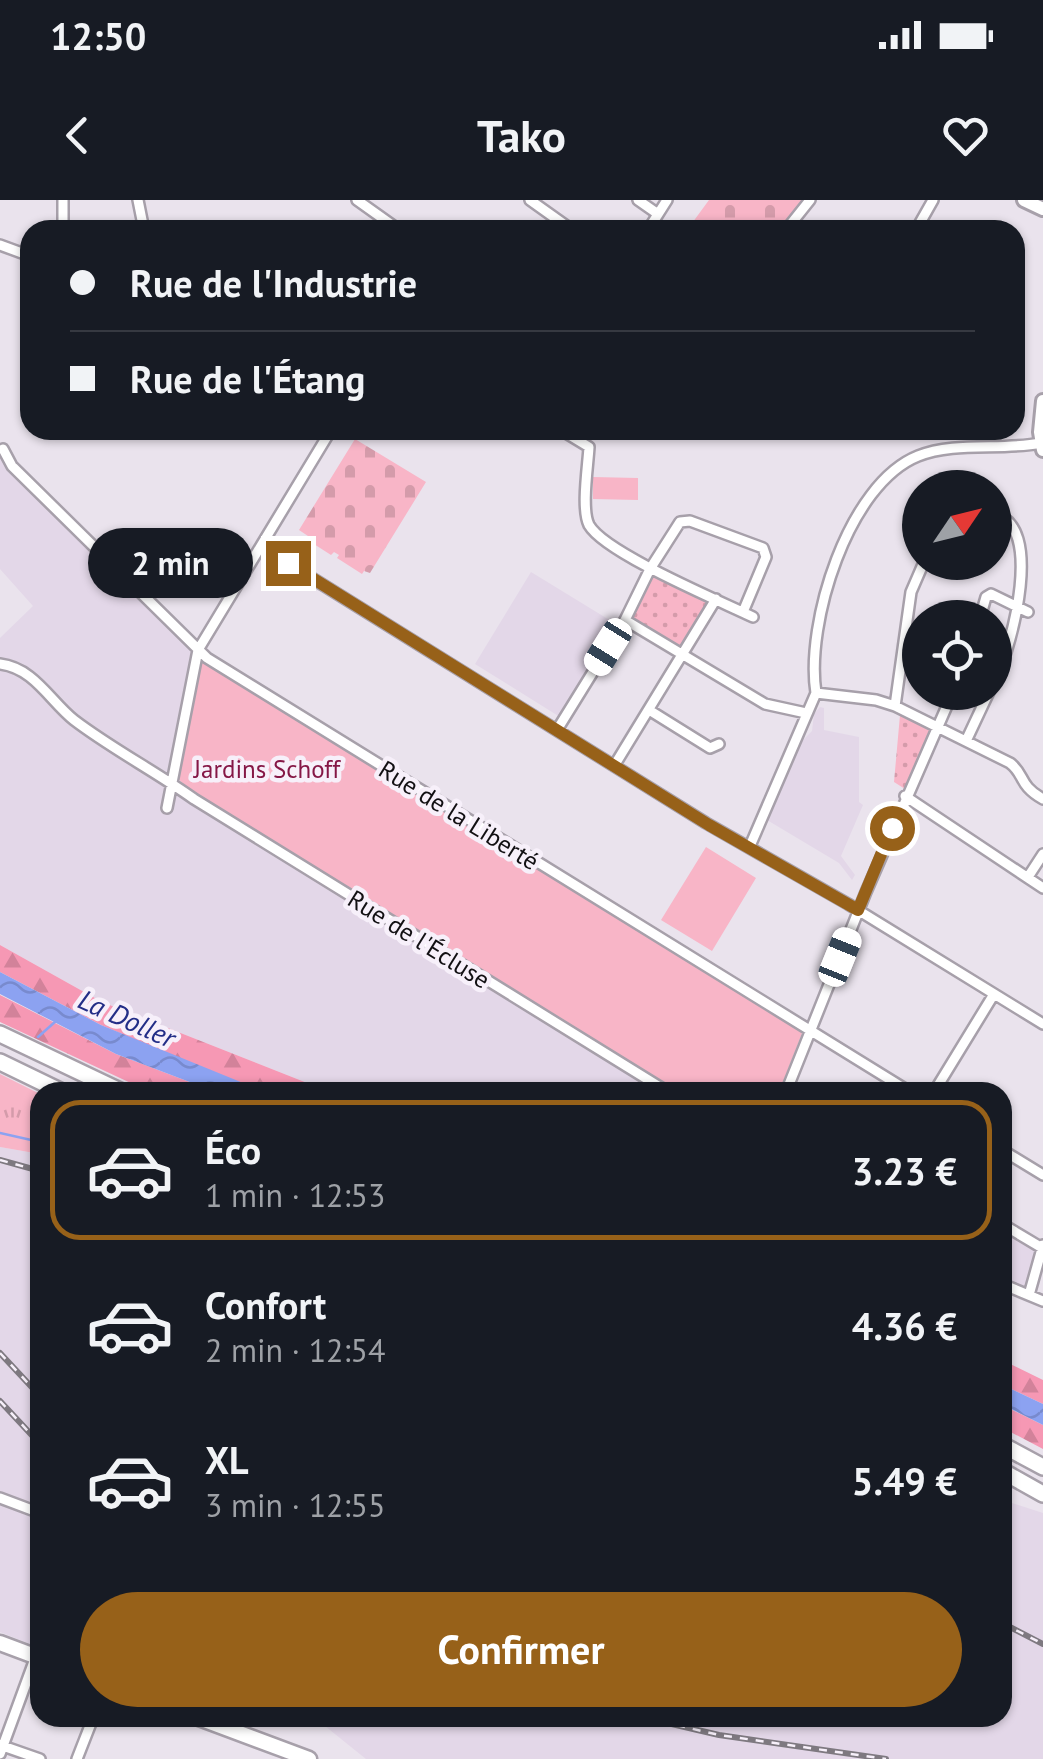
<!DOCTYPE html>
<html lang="fr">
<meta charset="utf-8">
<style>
body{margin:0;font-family:"PT Sans",sans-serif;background:#20242c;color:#f1f3f6;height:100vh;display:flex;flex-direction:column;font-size:38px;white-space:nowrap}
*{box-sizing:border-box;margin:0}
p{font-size:32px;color:#9ea1a6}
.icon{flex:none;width:55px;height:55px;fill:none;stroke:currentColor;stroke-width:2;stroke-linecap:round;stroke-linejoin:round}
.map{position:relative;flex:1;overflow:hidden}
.sheet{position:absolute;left:30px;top:882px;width:982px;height:645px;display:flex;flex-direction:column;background:#171b24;border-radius:30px;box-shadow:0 2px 8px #0004}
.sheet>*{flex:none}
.hud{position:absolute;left:20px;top:20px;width:1005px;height:220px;border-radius:30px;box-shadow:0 2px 8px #0004;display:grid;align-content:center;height:220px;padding:0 50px;background:#171b24}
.needle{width:65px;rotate:55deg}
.controls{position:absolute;left:902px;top:270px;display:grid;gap:20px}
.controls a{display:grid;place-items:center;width:110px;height:110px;border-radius:50%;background:#171b24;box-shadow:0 2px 8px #0004;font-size:50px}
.end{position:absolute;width:45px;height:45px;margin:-22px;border:12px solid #976119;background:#fff;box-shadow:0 0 0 5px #fff}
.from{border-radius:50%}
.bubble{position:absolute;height:70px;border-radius:35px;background:#171b24;box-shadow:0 2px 8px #0004;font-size:32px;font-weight:700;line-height:70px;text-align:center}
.car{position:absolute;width:30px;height:60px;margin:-30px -15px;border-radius:12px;box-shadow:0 0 8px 2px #0007;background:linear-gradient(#fff 24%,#345 0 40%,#fff 0 76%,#345 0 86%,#fff 0)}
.hud b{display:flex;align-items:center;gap:35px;height:95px;font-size:38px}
.hud b+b{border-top:2px solid #363941}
.hud i{width:25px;height:25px;background:#f1f3f6}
ul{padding:18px 0 0;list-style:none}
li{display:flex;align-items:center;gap:30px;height:140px;margin:0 20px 15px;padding:0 30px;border:5px solid transparent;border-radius:30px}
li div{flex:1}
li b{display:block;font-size:38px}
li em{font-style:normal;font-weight:700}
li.on{border-color:#976119}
li>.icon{width:90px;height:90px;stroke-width:1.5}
.action{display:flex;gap:20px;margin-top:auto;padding:20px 50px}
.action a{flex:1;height:115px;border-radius:60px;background:#976119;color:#fff;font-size:40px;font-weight:700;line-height:115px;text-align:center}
.status{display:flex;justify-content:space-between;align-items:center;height:70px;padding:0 50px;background:#171b24;direction:ltr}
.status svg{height:28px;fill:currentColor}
header{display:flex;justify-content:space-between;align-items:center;height:130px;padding:0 50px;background:#171b24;font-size:45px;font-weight:700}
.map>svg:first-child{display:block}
.built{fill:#e3d7e8}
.grass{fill:url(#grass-tufts)}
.forest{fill:url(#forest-firs)}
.cemetery{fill:url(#cemetery-stones)}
.park{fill:url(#park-dots)}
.garden{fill:#f8b5c7}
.water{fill:url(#water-waves)}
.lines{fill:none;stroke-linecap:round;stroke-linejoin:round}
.stream{stroke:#8ca2f1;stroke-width:2.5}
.street-casing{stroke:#a7a0aa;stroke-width:14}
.secondary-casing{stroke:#a7a0aa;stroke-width:18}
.primary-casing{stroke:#a7a0aa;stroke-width:19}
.highway-casing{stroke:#a7a0aa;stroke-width:20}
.street{stroke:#fff;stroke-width:9}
.secondary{stroke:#fff;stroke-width:12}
.primary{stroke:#fff;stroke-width:14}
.highway{stroke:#fff;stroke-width:15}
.rail-casing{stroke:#7e7980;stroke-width:6}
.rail{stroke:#f7f0fa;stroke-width:2.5;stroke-dasharray:8;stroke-linecap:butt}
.route{stroke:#976119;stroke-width:12}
.labels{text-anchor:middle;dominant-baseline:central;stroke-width:9;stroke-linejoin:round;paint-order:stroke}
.park-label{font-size:25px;fill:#851746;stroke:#f7f0fa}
.street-label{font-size:25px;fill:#121013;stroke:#f7f0fa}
.water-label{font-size:28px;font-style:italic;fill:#232e87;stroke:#f7f0fa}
</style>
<div class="status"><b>12:50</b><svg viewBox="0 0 49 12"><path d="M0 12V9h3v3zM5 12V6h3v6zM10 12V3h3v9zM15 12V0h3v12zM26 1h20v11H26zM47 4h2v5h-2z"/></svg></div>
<header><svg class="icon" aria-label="back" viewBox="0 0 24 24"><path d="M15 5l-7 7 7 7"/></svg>Tako<svg class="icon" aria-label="heart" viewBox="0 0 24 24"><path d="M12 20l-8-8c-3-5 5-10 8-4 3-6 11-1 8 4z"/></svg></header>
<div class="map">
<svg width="1043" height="1559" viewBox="0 0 1043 1559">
<defs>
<pattern id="grass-tufts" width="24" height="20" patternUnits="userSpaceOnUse" patternTransform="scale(2.5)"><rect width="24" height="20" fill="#f8b5c7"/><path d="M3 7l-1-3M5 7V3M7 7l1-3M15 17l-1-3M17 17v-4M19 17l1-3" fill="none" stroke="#d49baa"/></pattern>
<pattern id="forest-firs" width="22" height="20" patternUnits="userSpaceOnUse" patternTransform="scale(2.5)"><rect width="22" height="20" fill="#f698b4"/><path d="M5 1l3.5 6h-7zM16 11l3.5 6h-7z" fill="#d2829a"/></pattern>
<pattern id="cemetery-stones" width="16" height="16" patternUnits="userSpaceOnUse" patternTransform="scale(2.5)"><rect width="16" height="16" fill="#f8b5c7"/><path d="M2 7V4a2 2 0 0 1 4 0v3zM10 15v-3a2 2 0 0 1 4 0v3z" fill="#d49baa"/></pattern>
<pattern id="park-dots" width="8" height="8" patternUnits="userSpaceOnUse" patternTransform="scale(2.5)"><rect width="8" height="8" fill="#f8b5c7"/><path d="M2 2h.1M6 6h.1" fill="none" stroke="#d49baa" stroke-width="1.8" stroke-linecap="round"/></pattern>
<pattern id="water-waves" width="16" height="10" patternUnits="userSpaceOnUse" patternTransform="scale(2.5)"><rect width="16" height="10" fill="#8ca2f1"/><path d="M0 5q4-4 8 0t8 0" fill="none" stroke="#788ace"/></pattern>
</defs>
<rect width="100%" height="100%" fill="#eae3ed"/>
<path class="built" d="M0,254l18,9 186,183 -26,133 19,17 482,296h-349l-228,-90 -102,-57v-307l33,-32 -33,-37z
M531,372l85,52 -56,93 -85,-53z
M820,507l4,1v22l35,7v65l4,3 -22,51 14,19 -3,5 -13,-17 -72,-43 33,-77 12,-12 2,-17z
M0,947l40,7v494l-40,-16z
M1002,1028l30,18 4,7 -12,46 -21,-10z
M1003,1300l40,13v246h-677l-51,-41h687z"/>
<path class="grass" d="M0,874l40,20v60l-40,-7z"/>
<path class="forest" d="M0,745l102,57 228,90h-65l-38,-13 -126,-54 -101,-53z
M0,795l116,59 100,38h-66l-150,-70z
M1002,1160l41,20v24l-40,-19z
M1002,1205l41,20v24l-40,-21z"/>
<path class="cemetery" d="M709,0h96l-24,30h-94z
M355,239l71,43 -56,91 -6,-2 -2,3 -25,-16 2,-3 -5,-3 -3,3 -25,-16 2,-3 -9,-6z"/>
<path class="park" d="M653,375l56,27 -24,43h-6l-46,-27z
M900,515l30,14 -25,60 -11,-7z"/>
<path class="garden" d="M593,277l45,1v22l-45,-1z
M202,458l601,373 -24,61h-100l-482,-296 -20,-18z
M706,647l50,31 -44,73 -51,-31z"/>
<path class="water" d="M0,772l101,53 164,67h-49l-100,-38 -116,-60z
M1003,1185l40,19v21l-40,-20z"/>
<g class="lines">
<path class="stream" d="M38,837l18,-16
M0,933l40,9"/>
<g class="street-casing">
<path id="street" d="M63,0v30
M138,0l6,30
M357,0l42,30
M530,0l42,30
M638,0l20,14
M648,30l19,-30
M786,30l24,-30
M916,30l17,-30
M0,45l30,11
M561,230l28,17c-1,19 -8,62 0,78 16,28 131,76 164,92
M3,249l9,17 195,192 703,434
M995,315c48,9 19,126 0,166
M262,347l444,276 142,81 195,120
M980,418l6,-21 5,-3 37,18
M625,420l140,84 41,9
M0,464c34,4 50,37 74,56 38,29 81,51 120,79l474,293
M816,493l60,7 19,6 115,57c15,11 8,22 33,36
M895,506l16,-114 13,-30
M649,510l61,38 9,-4
M557,530l68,-110 25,-51 30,-47 10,-1 73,27 3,9 -23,55
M966,541l23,-49
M614,566l102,-167
M905,596l138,92
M167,608l31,-158 133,-220
M750,646l66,-153c-11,-69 32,-209 102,-237 37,-15 84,-5 123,-13
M1028,677l15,-23
M786,892l80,-200 87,-200
M934,892l60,-98
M1002,950l41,25
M1002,1024l40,24
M1002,1084l41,17
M1029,1095l14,-50
M0,1298l40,15
M0,1545l40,14
M0,1554l36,-98
M77,1559l16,-41"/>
</g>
<g class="secondary-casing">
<path id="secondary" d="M1024,0l19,9
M1043,201l-3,31 3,18"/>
</g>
<g class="primary-casing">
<path id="primary" d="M0,1443l40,15
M199,1518l110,41"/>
</g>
<g class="highway-casing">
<path id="highway" d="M0,834l122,58
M0,862l62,30
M1002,1245l41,22
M1002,1271l41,23"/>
</g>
<use href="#street" class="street"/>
<use href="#secondary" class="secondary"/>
<use href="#primary" class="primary"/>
<use href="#highway" class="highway"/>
<g class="rail-casing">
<path id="rail" d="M0,960l40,11
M0,1153l40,43
M0,1201l40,43
M1002,1423l41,21
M646,1518l73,17 167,24"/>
</g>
<use href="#rail" class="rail"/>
</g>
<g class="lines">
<path class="route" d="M288,363l421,262 149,85 34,-82"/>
</g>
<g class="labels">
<g class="park-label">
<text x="267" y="569">Jardins Schoff</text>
</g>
<g class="street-label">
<text transform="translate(459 615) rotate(32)">Rue de la Liberté</text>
<text transform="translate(419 739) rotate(32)">Rue de l'Écluse</text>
</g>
<g class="water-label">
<text transform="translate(127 818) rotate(24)">La Doller</text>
</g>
</g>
</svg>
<div class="controls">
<a><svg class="needle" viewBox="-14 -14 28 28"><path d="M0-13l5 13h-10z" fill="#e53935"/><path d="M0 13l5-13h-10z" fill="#9ea1a6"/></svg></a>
<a><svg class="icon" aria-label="locate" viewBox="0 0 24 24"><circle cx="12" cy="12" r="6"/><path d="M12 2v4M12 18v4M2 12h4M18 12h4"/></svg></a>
</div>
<i class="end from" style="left:892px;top:628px"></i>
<i class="end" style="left:288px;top:363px"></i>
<div class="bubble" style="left:88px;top:328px;width:165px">2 min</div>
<i class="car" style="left:608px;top:447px;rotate:212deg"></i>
<i class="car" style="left:840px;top:757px;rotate:22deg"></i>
<div class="hud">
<b><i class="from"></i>Rue de l'Industrie</b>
<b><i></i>Rue de l'Étang</b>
</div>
<section class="sheet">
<ul>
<li class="on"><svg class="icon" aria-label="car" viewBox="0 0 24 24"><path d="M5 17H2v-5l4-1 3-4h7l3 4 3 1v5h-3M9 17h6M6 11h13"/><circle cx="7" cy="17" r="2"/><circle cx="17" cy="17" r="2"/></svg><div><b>Éco</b><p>1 min · 12:53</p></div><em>3.23 €</em></li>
<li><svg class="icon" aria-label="car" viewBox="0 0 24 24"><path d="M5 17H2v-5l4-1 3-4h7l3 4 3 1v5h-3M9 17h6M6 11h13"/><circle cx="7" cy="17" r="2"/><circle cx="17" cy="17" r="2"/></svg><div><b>Confort</b><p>2 min · 12:54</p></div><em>4.36 €</em></li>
<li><svg class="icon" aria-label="car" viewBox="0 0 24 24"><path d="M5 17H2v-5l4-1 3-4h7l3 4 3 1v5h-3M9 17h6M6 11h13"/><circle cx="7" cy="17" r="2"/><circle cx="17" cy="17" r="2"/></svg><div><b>XL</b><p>3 min · 12:55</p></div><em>5.49 €</em></li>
</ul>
<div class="action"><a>Confirmer</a></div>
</section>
</div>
